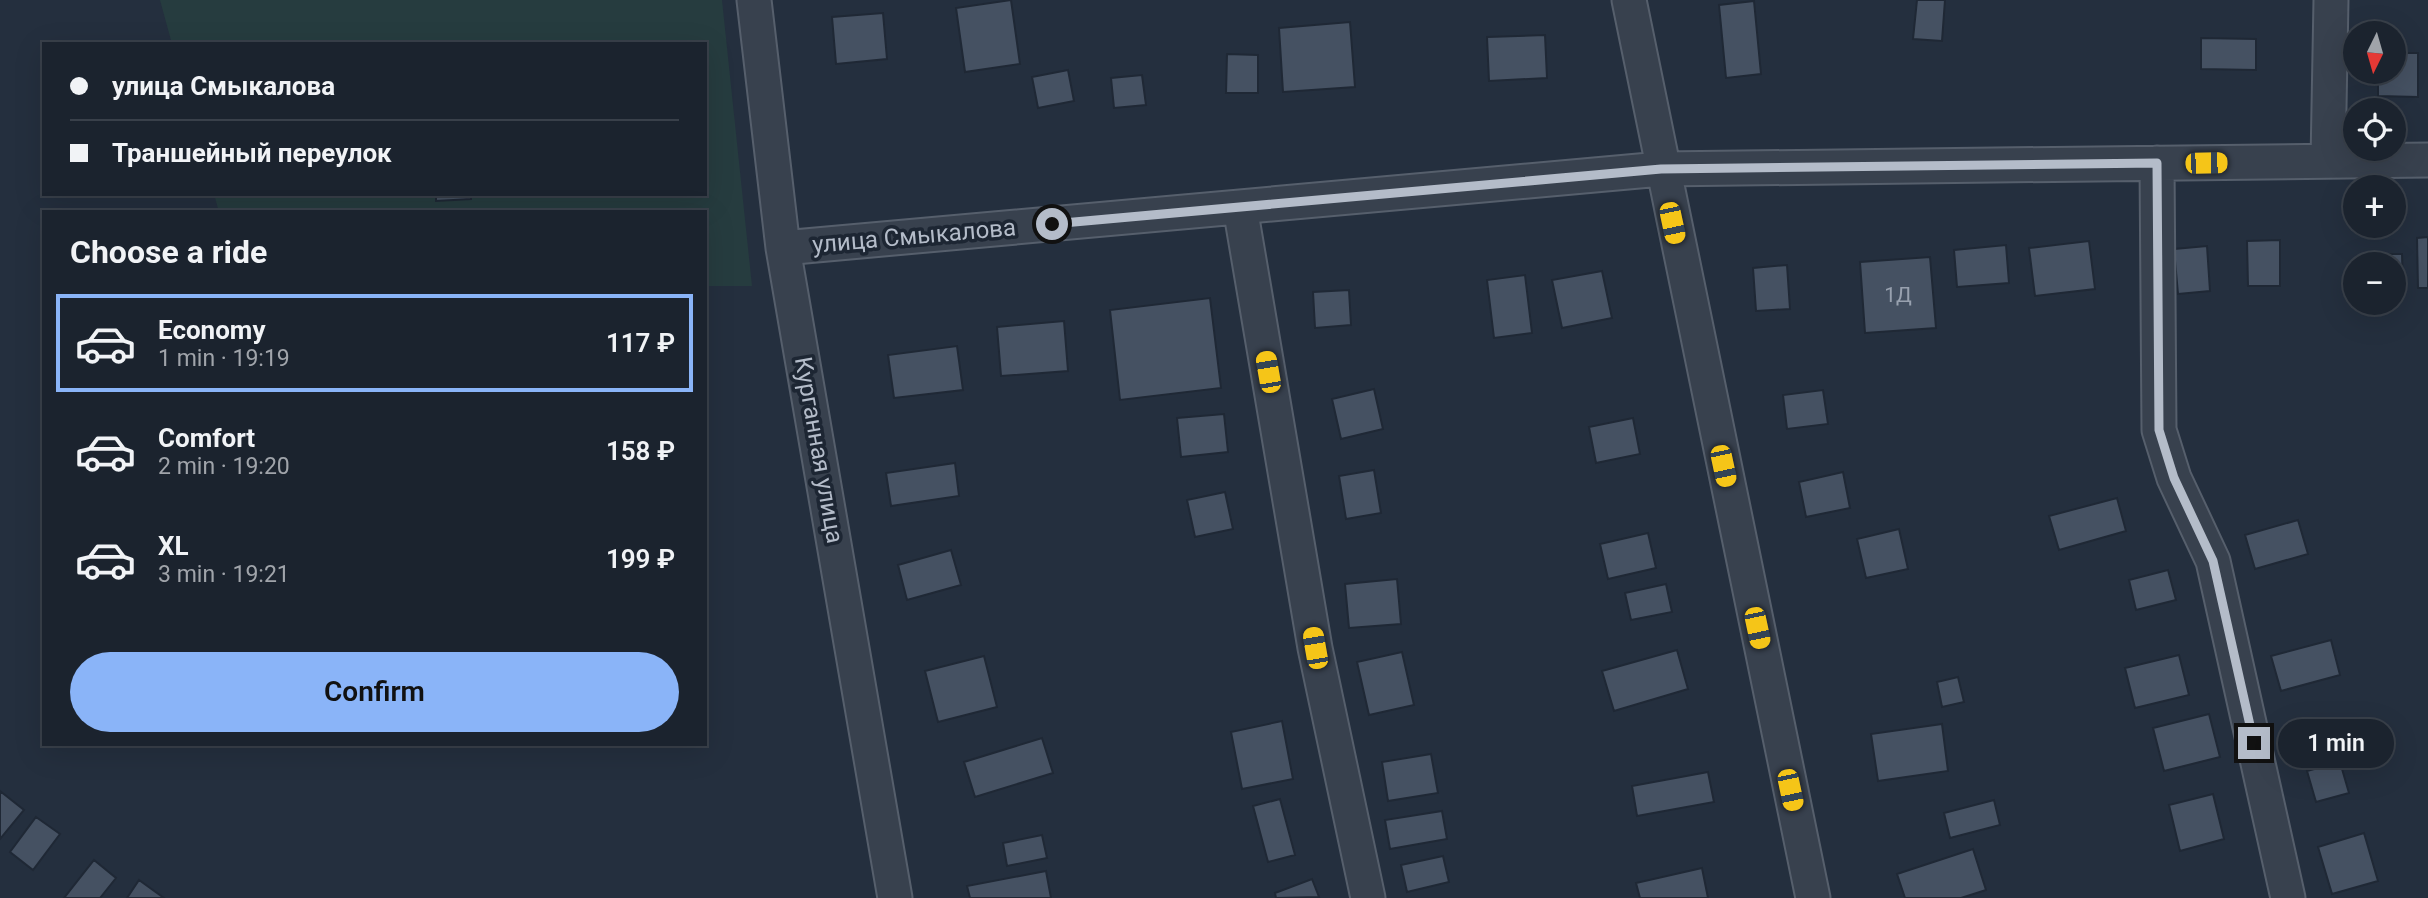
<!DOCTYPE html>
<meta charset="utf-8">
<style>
body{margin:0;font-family:Roboto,sans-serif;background:#282f3a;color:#f1f3f6;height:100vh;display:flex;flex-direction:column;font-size:26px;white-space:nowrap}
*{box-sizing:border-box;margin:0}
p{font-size:23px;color:#a0a4aa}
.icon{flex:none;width:38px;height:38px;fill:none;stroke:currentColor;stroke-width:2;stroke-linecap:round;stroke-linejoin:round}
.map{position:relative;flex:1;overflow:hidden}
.details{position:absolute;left:42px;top:210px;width:665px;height:536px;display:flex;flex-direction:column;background:#1b232e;border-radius:0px;box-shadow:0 7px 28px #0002,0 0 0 2px #39404a}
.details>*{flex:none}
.banner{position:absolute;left:42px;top:42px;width:665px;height:154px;border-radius:0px;box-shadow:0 7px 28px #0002,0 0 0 2px #39404a;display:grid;align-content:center;height:154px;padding:0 28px;background:#1b232e}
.needle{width:46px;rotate:185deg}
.buttons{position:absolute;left:2343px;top:21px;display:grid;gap:14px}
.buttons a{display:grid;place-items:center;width:63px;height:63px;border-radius:50%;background:#1b232e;box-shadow:0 7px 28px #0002,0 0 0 2px #39404a;font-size:35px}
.end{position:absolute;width:32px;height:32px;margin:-16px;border:9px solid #b4bcc9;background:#111;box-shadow:0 0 0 4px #111}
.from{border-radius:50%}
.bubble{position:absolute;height:49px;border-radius:24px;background:#1b232e;box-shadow:0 7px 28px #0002,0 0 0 2px #39404a;font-size:23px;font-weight:600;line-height:49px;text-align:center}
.car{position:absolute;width:21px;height:42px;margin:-21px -10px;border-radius:9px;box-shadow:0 0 5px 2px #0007;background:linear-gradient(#f5c518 24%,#345 0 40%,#f5c518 0 76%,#345 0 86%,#f5c518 0)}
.banner b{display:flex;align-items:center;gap:24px;height:66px;font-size:26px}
.banner b+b{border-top:2px solid #39404a}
.banner i{width:18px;height:18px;background:#f1f3f6}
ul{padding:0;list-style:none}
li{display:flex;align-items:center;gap:21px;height:98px;margin:0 14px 10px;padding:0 14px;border:4px solid transparent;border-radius:0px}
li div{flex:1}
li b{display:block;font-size:26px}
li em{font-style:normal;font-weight:600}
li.active{border-color:#8ab4f8}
li>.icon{width:63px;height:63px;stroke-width:1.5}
h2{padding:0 28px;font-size:32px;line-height:84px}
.cta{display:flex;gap:14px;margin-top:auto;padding:14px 28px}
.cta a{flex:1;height:80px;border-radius:42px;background:#8ab4f8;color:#111;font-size:28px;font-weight:600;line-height:80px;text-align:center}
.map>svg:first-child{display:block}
.green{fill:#263c3f}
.building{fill:#455162;stroke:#1f2835;stroke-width:2}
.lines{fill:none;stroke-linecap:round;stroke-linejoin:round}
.street-casing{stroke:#565f6c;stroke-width:37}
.street{stroke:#38414e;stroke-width:33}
.route{stroke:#b4bcc9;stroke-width:9}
.labels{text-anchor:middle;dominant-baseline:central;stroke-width:7;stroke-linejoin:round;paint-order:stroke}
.number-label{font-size:21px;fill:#98a1af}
.street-label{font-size:24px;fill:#b4bcc9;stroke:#1d2633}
</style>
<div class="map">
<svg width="2428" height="898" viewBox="0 0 2428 898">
<rect width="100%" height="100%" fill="#242f3e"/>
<path class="green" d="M160,0h562l30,286h-47v-74h-486l-5,-18h491v-150h-533z"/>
<path class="building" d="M1011,0l9,64 -55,8 -9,-64z
M1917,0h28l-3,41 -29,-2z
M1754,1l7,73 -35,4 -7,-73z
M883,13l4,46 -51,5 -4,-47z
M1350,22l5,65 -72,5 -4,-64z
M1545,35l2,43 -58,3 -2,-44z
M2201,38l55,1v31l-55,-1z
M2394,53h24v44l-40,-1v-24h16z
M1227,54l31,1v38h-32z
M1068,70l6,31 -36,7 -6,-31z
M1142,75l4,30 -32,3 -3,-30z
M436,194h35v5l-35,2z
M2428,237v51h-10l-1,-50z
M2280,240v46h-32l-1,-45z
M2089,241l6,48 -60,7 -6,-48z
M2006,245l3,38 -52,4 -3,-37z
M2207,246l3,45 -32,3 -4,-45z
M2364,254h38l1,35h-9v-25h-30z
M1930,257l6,71 -71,5 -5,-71z
M1787,265l3,44 -34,2 -3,-43z
M1602,271l10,47 -50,10 -10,-48z
M1525,275l7,58 -38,5 -7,-58z
M1349,290l2,35 -36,3 -2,-36z
M1210,298l11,90 -101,12 -10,-90z
M1064,321l4,50 -67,5 -4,-49z
M957,346l6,44 -69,8 -6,-43z
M1374,389l9,40 -42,10 -9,-40z
M1823,390l5,34 -41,5 -4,-34z
M1224,414l4,38 -47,5 -4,-39z
M1633,418l7,36 -44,9 -7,-36z
M955,463l4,33 -68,10 -5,-33z
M1374,470l7,43 -35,6 -7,-43z
M1843,472l7,36 -44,9 -7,-35z
M1225,492l8,37 -38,8 -8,-37z
M2117,498l9,33 -67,19 -10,-34z
M2298,520l10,34 -53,15 -10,-34z
M1899,529l9,40 -42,9 -9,-39z
M1648,533l8,35 -48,11 -8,-35z
M951,550l10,35 -54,15 -9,-35z
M2168,570l8,30 -40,10 -7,-30z
M1397,579l4,45 -52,4 -4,-44z
M1666,584l6,28 -41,8 -6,-27z
M2331,640l9,35 -59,16 -10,-35z
M1677,650l11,39 -74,22 -12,-40z
M1402,652l12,53 -45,10 -12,-53z
M2179,655l10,40 -54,13 -10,-40z
M984,656l13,51 -59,15 -13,-51z
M1958,677l6,25 -22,5 -5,-25z
M2209,714l11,43 -56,14 -11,-43z
M1282,721l11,58 -51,10 -11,-57z
M1942,724l6,47 -70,10 -7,-47z
M1042,738l11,35 -78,24 -11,-35z
M1431,754l7,39 -50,8 -6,-39z
M2340,762l9,31 -33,9 -9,-31z
M1708,772l6,30 -77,14 -5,-30z
M0,791l24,19 -24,29z
M2213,794l11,45 -44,12 -11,-46z
M1280,799l15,56 -27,7 -15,-56z
M1994,800l6,25 -50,13 -6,-25z
M1442,811l5,28 -57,10 -5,-29z
M36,817l24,17 -27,36 -23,-18z
M2364,833l14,48 -46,13 -14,-47z
M1042,835l5,23 -40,8 -4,-23z
M1973,849l13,41 -25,8h-56l-8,-24z
M1443,856l6,26 -42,10 -6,-27z
M94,860l22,18 -16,20h-36z
M1702,868l6,30h-68l-4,-15z
M1046,871l5,27h-81l-3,-12z
M1312,879l7,18 -43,1 -1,-5z
M139,880l25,18h-37z"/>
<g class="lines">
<g class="street-casing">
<path id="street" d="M754,0l29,248 112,650
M1629,0l184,898
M2328,161l3,-161
M2157,163l2,267 15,48 39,83 75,337
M1240,207l75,441 53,250
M783,248l878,-79 767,-9"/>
</g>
<use href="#street" class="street"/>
</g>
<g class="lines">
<path class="route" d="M1052,224l609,-55 496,-6 2,267 15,48 39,83 41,182"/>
</g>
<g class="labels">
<g class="number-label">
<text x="1898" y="295">1Д</text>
</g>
<g class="street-label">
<text transform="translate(914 236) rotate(-5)">улица Смыкалова</text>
<text transform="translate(819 450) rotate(80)">Курганная улица</text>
</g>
</g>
</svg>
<div class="buttons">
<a><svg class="needle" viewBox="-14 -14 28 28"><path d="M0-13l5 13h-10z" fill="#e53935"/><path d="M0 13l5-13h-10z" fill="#a0a4aa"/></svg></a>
<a><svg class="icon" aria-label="locate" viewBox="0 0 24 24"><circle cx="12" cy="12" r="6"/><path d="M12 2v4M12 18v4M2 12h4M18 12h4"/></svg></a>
<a>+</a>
<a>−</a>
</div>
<i class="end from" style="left:1052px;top:224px"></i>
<i class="end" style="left:2254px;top:743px"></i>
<div class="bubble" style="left:2278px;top:719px;width:116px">1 min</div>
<i class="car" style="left:2206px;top:163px;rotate:89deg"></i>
<i class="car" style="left:1672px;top:223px;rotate:168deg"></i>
<i class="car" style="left:1268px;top:372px;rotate:350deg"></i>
<i class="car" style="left:1723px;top:466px;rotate:168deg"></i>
<i class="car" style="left:1757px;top:628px;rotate:168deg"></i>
<i class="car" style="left:1315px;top:648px;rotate:350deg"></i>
<i class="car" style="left:1790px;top:790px;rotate:168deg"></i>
<div class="banner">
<b><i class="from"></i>улица Смыкалова</b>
<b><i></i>Траншейный переулок</b>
</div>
<section class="details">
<h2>Choose a ride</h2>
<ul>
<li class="active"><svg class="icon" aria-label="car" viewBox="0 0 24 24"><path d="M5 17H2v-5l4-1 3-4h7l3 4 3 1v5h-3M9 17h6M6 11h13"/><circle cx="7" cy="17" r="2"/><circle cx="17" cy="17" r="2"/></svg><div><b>Economy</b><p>1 min · 19:19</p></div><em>117 ₽</em></li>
<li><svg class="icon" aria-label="car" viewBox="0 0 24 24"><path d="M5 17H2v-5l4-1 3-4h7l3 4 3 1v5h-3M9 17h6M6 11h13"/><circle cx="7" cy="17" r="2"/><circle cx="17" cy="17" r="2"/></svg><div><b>Comfort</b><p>2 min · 19:20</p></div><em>158 ₽</em></li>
<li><svg class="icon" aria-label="car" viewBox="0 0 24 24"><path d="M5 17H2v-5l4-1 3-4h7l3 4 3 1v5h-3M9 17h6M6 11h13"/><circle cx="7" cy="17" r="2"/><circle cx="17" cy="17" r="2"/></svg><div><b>XL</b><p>3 min · 19:21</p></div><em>199 ₽</em></li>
</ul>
<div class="cta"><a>Confirm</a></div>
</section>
</div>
